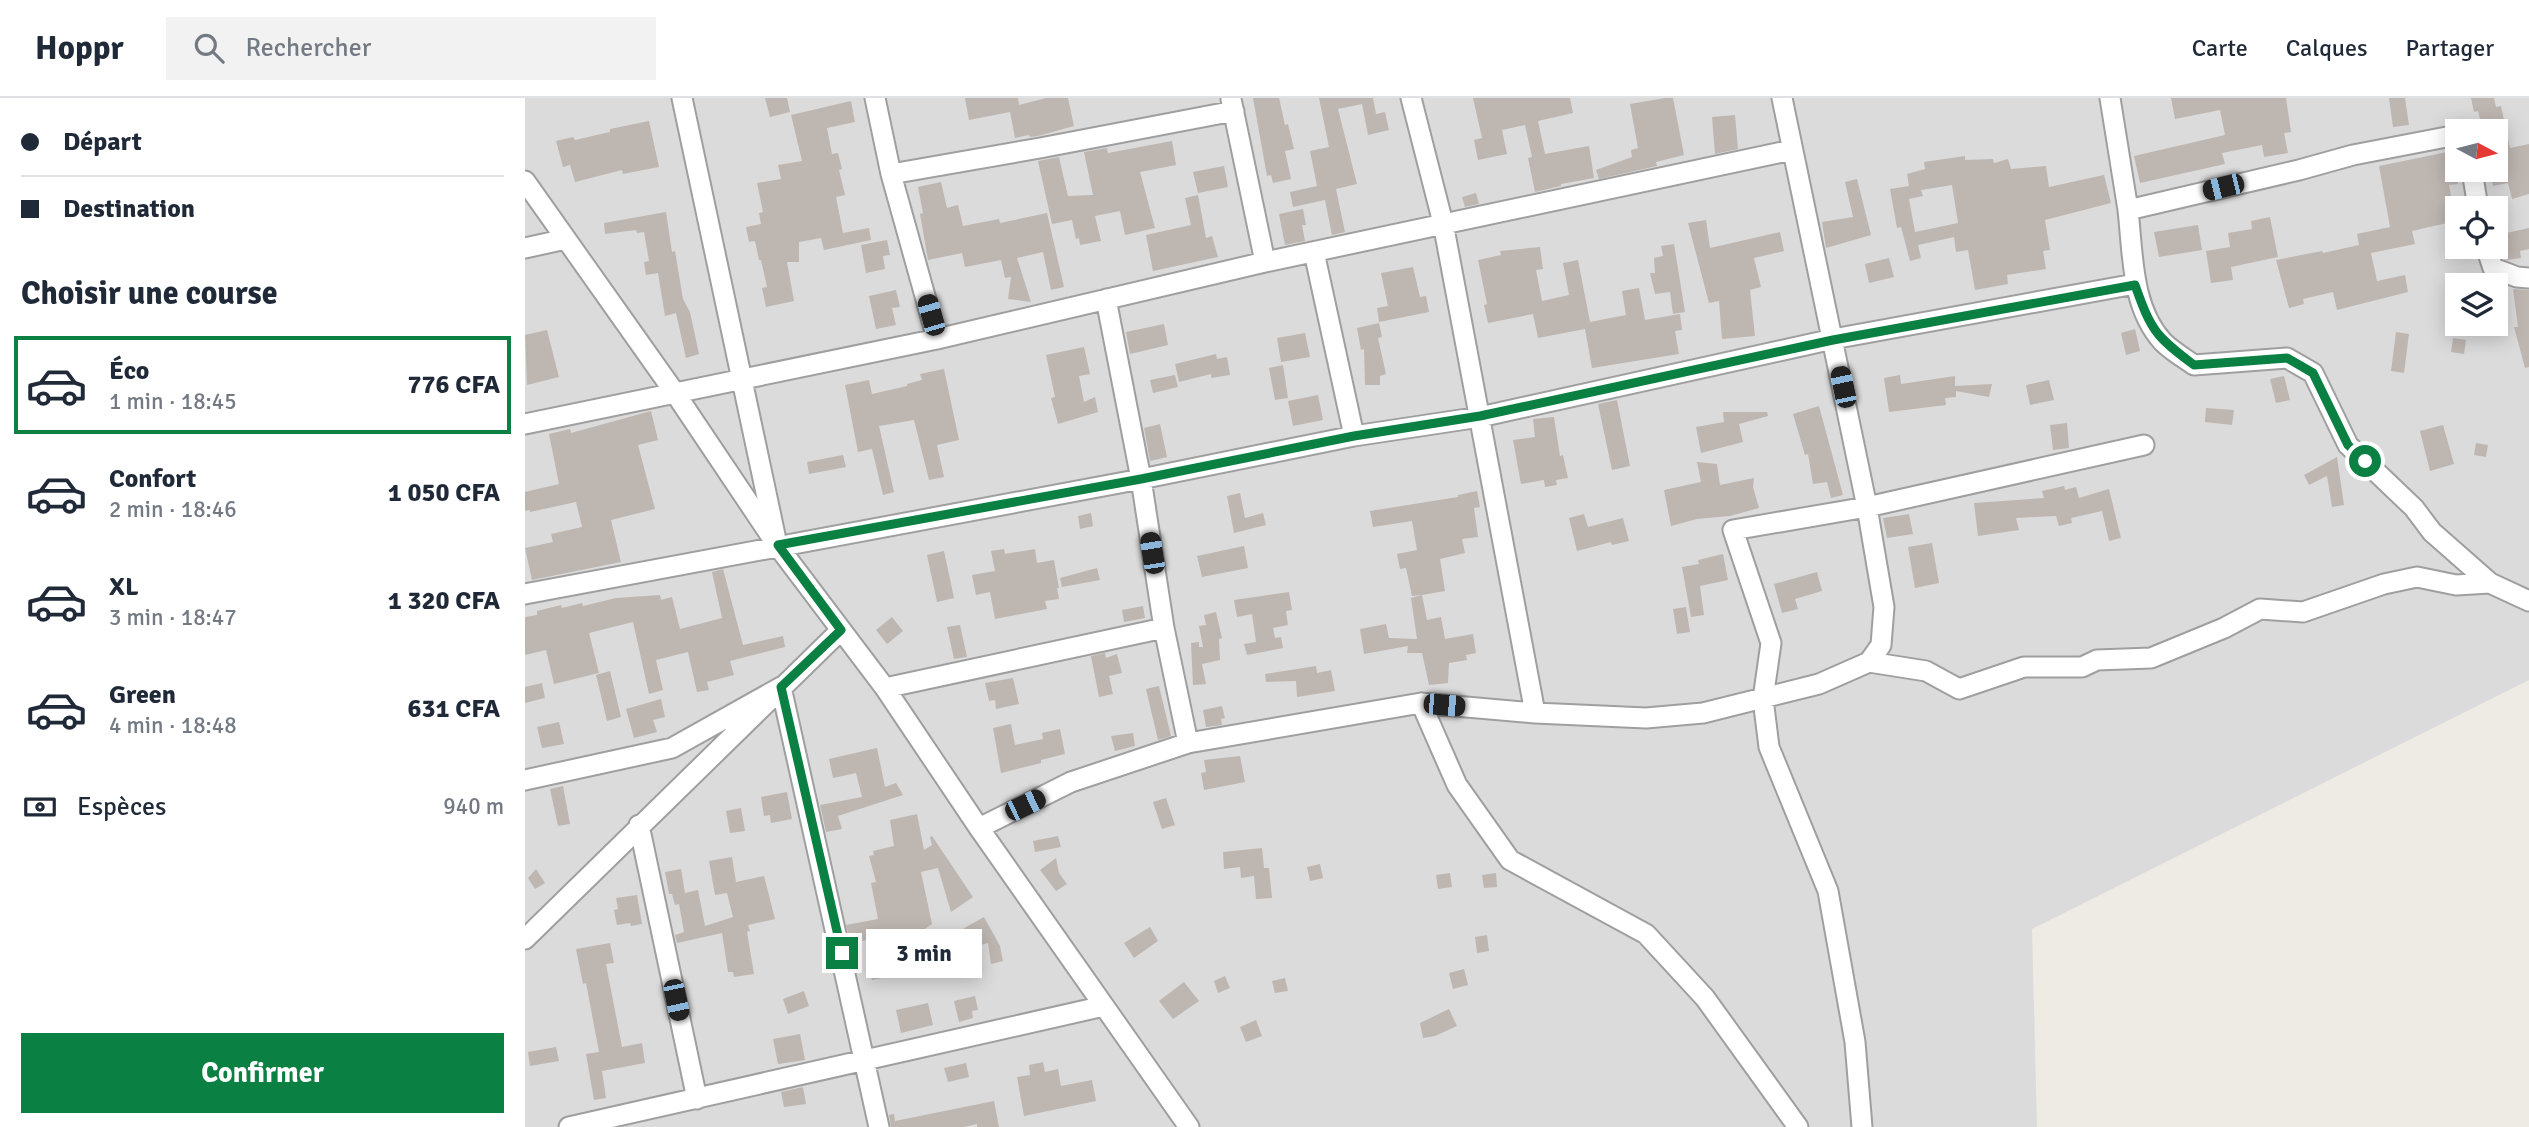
<!DOCTYPE html>
<html lang="fr">
<meta charset="utf-8">
<style>
body{margin:0;font-family:Signika,sans-serif;background:#f2f2f3;color:#1f2937;height:100vh;display:flex;flex-direction:column;font-size:26px;white-space:nowrap}
*{box-sizing:border-box;margin:0}
p{font-size:23px;color:#747a83}
.icon{flex:none;width:38px;height:38px;fill:none;stroke:currentColor;stroke-width:2;stroke-linecap:round;stroke-linejoin:round}
.map{position:relative;flex:1;overflow:hidden}
.panel{display:flex;flex-direction:column;background:#fff;width:525px}
.panel>*{flex:none}
.top-card{display:grid;align-content:center;height:154px;padding:0 21px;background:#fff}
.needle{width:46px;rotate:97deg}
.controls{position:absolute;left:1920px;top:21px;display:grid;gap:14px}
.controls a{display:grid;place-items:center;width:63px;height:63px;border-radius:0px;background:#fff;box-shadow:0 4px 18px #0003;font-size:35px}
.end{position:absolute;width:32px;height:32px;margin:-16px;border:9px solid #0b8043;background:#fff;box-shadow:0 0 0 4px #fff}
.from{border-radius:50%}
.bubble{position:absolute;height:49px;border-radius:0px;background:#fff;box-shadow:0 4px 18px #0003;font-size:23px;font-weight:700;line-height:49px;text-align:center}
.car{position:absolute;width:21px;height:42px;margin:-21px -10px;border-radius:9px;box-shadow:0 0 5px 2px #0007;background:linear-gradient(#222 24%,#8ab4d8 0 40%,#222 0 76%,#8ab4d8 0 86%,#222 0)}
.top-card b{display:flex;align-items:center;gap:24px;height:66px;font-size:26px}
.top-card b+b{border-top:2px solid #e0e1e3}
.top-card i{width:18px;height:18px;background:#1f2937}
ul{padding:0;list-style:none}
li{display:flex;align-items:center;gap:21px;height:98px;margin:0 14px 10px;padding:0 7px;border:4px solid transparent;border-radius:0px}
li div{flex:1}
li b{display:block;font-size:26px}
li em{font-style:normal;font-weight:700}
li.active{border-color:#0b8043}
li>.icon{width:63px;height:63px;stroke-width:1.5}
h2{padding:0 21px;font-size:32px;line-height:84px}
.pay{display:flex;align-items:center;gap:18px;height:77px;padding:0 21px;font-size:26px}
.pay p{margin-inline-start:auto}
.action{display:flex;gap:14px;margin-top:auto;padding:14px 21px}
.action a{flex:1;height:80px;border-radius:0px;background:#0b8043;color:#fff;font-size:28px;font-weight:700;line-height:80px;text-align:center}
header{display:flex;align-items:center;gap:42px;box-sizing:border-box;height:98px;padding:0 35px;background:#fff;border-bottom:2px solid #e0e1e3}
header strong{font-size:33px}
nav{display:flex;gap:38px;margin-inline-start:auto;font-size:24px}
.search{width:490px;height:63px;background:#f2f2f3;display:flex;align-items:center;gap:18px;box-sizing:border-box;padding:0 24px;border-radius:0px;color:#747a83;font-size:26px}
main{display:flex;flex:1;min-height:0}
.map>svg:first-child{display:block}
.residential{fill:#dcdbdb;fill-rule:evenodd}
.building{fill:#beb6b1;fill-rule:evenodd}
.lines{fill:none;stroke-linecap:round;stroke-linejoin:round}
.minor-casing{stroke:#9f9f9f;stroke-width:23}
.minor{stroke:#fff;stroke-width:19}
.route{stroke:#0b8043;stroke-width:9}
</style>
<header>
<strong>Hoppr</strong>
<div class="search"><svg class="icon" aria-label="search" viewBox="0 0 24 24"><circle cx="10" cy="10" r="6"/><path d="M15 15l6 6"/></svg>Rechercher</div>
<nav><a>Carte</a><a>Calques</a><a>Partager</a></nav>
</header>
<main>
<section class="panel">
<div class="top-card">
<b><i class="from"></i>Départ</b>
<b><i></i>Destination</b>
</div>
<h2>Choisir une course</h2>
<ul>
<li class="active"><svg class="icon" aria-label="car" viewBox="0 0 24 24"><path d="M5 17H2v-5l4-1 3-4h7l3 4 3 1v5h-3M9 17h6M6 11h13"/><circle cx="7" cy="17" r="2"/><circle cx="17" cy="17" r="2"/></svg><div><b>Éco</b><p>1 min · 18:45</p></div><em>776 CFA</em></li>
<li><svg class="icon" aria-label="car" viewBox="0 0 24 24"><path d="M5 17H2v-5l4-1 3-4h7l3 4 3 1v5h-3M9 17h6M6 11h13"/><circle cx="7" cy="17" r="2"/><circle cx="17" cy="17" r="2"/></svg><div><b>Confort</b><p>2 min · 18:46</p></div><em>1 050 CFA</em></li>
<li><svg class="icon" aria-label="car" viewBox="0 0 24 24"><path d="M5 17H2v-5l4-1 3-4h7l3 4 3 1v5h-3M9 17h6M6 11h13"/><circle cx="7" cy="17" r="2"/><circle cx="17" cy="17" r="2"/></svg><div><b>XL</b><p>3 min · 18:47</p></div><em>1 320 CFA</em></li>
<li><svg class="icon" aria-label="car" viewBox="0 0 24 24"><path d="M5 17H2v-5l4-1 3-4h7l3 4 3 1v5h-3M9 17h6M6 11h13"/><circle cx="7" cy="17" r="2"/><circle cx="17" cy="17" r="2"/></svg><div><b>Green</b><p>4 min · 18:48</p></div><em>631 CFA</em></li>
</ul>
<div class="pay"><svg class="icon" aria-label="cash" viewBox="0 0 24 24"><path d="M3 7h18v10H3z"/><circle cx="12" cy="12" r="2"/></svg>Espèces<p>940 m</p></div>
<div class="action"><a>Confirmer</a></div>
</section>
<div class="map">
<svg width="2004" height="1029" viewBox="0 0 2004 1029">
<rect width="100%" height="100%" fill="#eeeae4"/>
<path class="residential" d="M0,0h2004v582l-497,249 5,198h-1512zM1932,33h38v39h-38zM1932,110h38v39h-38zM1932,187h38v39h-38z"/>
<path class="building" d="M240,0h22l3,14 -20,5z
M440,0h53l1,7 27,-7h22l6,28 -36,10 -8,1 -1,-2 -14,3 -5,-26 -41,8z
M728,0h26l6,27 3,-1 6,25 -9,2 6,28 -18,4 -2,-8 -4,1z
M794,0h54l3,16 9,-2 4,18 -21,5 -6,-31 -24,5 19,75 -21,5 9,43 -13,3 -7,-35 -32,7 -3,-15 27,-6 -7,-35 19,-4z
M948,0h97l3,15 -35,8 7,33 44,-8 5,32 -33,6v2l-26,6 -7,-34 4,-1 -7,-32 -23,5 5,24 -29,6 -4,-20 8,-2z
M1140,0h8l11,57 -28,7 1,4 -58,13 -3,-9 36,-13 -1,-7 7,-2 -8,-44z
M1646,0h115l5,34 -7,1 4,20 -24,4 -2,-12 -40,8 3,11 -85,19 -6,-27 91,-21 -5,-25 -45,9z
M1864,0h16l4,27 -16,2z
M1946,0h23l2,9 5,-1 9,42 19,-4v50l-17,5 -4,-16 -15,3 -3,-16h5v-39h-12l-5,-20 -4,1z
M326,3l4,21 -28,6 5,26 6,-1 4,16 -3,1 6,25 -9,2 7,36 26,-5 2,12 -47,10 -3,-12 -22,4v20h-12l7,39 -28,6 -4,-19 5,-1 -6,-27h-2l-4,-19 -6,1 -3,-15 15,-3 -2,-11 4,-1 -6,-29 24,-4 -3,-14 24,-4 -11,-46z
M1210,17l3,34 -23,5 -3,-37z
M124,23l10,46 -36,7 -1,-4 -47,12 -5,-17 -7,2 -7,-26 17,-4 2,3 35,-8v-3z
M647,43l4,24 -36,7 15,56 -30,7 -5,-24 -25,5 6,25 -21,4 -1,-7 -3,1 -4,-19 -20,4 -14,-63 21,-4 9,39 25,-1 -9,-43 23,-4 1,5z
M1927,53l6,33 -9,1 7,36 -44,10 3,13 -44,9 6,28 28,-6 3,17 -71,18 -4,-18 -30,7 1,5 -15,4 -13,-48 46,-9 1,2 36,-8 -2,-11 33,-7 -11,-61z
M1440,58v4l28,-1 1,4 14,-4 3,10 35,-3 3,21 55,-12 7,28 -66,17 5,30 -7,1 3,18 -39,6 1,9 -33,6 -7,-40 -12,2 -2,-15 -36,8 3,13 -11,3 -9,-34 -4,1 -7,-39 19,-3 -2,-12 18,-5 -1,-7zM1427,87l6,38 -43,9 -6,-33 14,-3 -2,-6z
M699,68l4,21 -30,6 -5,-21z
M1332,81l14,56 -45,13 -4,-26 31,-5 -8,-35z
M416,84l6,26 11,-3 5,21 36,-7 1,4 47,-10 17,74 -13,3 -8,-38 -26,6 14,44 -23,-3 3,-22 -6,1 -4,-18 -36,7 -3,-14 -34,7 -8,-46 3,-1 -5,-26z
M951,95l3,11 -14,3 -3,-10z
M673,97l8,43 6,-2 6,21 -65,14 -7,-36 45,-10 -6,-27z
M778,111l3,16h-4l3,16 -20,4 -6,-31z
M141,114l6,40 3,-1 8,48 7,13 9,42 -13,4 -10,-45 -11,3 -7,-43 -12,2 -2,-13 5,-1 -5,-29 -7,1 -1,-3 -31,4 -1,-11z
M1745,119l8,40 -47,10 2,13 -22,3 -5,-32 24,-4 -2,-14 24,-4 -1,-8z
M1181,122l4,28 70,-16 4,19 -30,7 7,29 -11,3 5,46 -33,3 -3,-38 -10,2 -21,-80z
M1673,127l4,25 -43,7 -5,-25z
M2004,130v21l-9,2 1,7 -14,2 -5,-26z
M362,142l3,15 -7,1 2,13 -19,4 -5,-28z
M1149,146l11,68 -12,2 -3,-22 -15,2 -5,-21h5l-1,-15 9,-2 -2,-10z
M1015,149l3,22 -7,1 6,31 27,-6 -6,-32 15,-3 12,62 36,-7 -4,-24 17,-3 6,32 35,-6 2,16 -7,1 4,23 -87,14 -7,-39 -47,9 -5,-24 -45,9 -4,-18 3,-1 -9,-44 23,-5 -1,-4z
M1364,160l5,19 -25,6 -4,-19z
M888,169l7,30 6,-1 3,16 -50,10 -2,-14 11,-2 -7,-33z
M1988,191l16,1v77l-4,1 -11,-41h4z
M371,192l4,17 -8,1 4,17 -20,4 -7,-33z
M854,225l3,14 -4,1 8,36 -6,2v9h-15l-1,-36 -3,1 -4,-22z
M639,226l4,21 -38,9 -4,-22z
M1610,231l5,22 -14,4 -5,-22z
M22,232l12,47 -32,8 -2,-50z
M1871,234l13,2 -5,39 -13,-2z
M780,235l5,24 -29,5 -4,-24z
M1928,240l13,2 -2,14 -13,-2z
M559,249l6,27 -11,2 5,26 11,-5 3,15 -40,12 -7,-26 4,-1 -9,-42z
M691,256l1,5 10,-2 3,18 -19,3v-4l-32,8 -4,-18z
M758,267l5,33 -13,2 -6,-32z
M419,271l15,71 -22,5 7,32 -15,3 -15,-60 -35,6 15,66 -11,3 -11,-46 -14,3 -13,-67 24,-5 3,14 35,-8v-2l15,-4 -2,-6z
M650,277l3,12 -25,6 -3,-13z
M1375,277l1,9 54,-8v10l37,-2 -3,13 -33,-6v6l-11,1 1,7 -57,7 -5,-34z
M1759,278l6,24 -14,3 -6,-24z
M1524,282l5,20 -24,5 -4,-20z
M793,297l5,25 -30,6 -5,-25z
M1092,302l13,66 -18,4 -14,-66z
M1294,308l24,89 -12,3 -4,-16 -14,2 -5,-30 -3,1 -12,-41z
M1681,310l28,2 -2,15 -27,-3z
M126,313l7,29 -20,5 17,64 -44,11 10,42 -89,18 -7,-32 28,-6 -2,-8 31,-7 -6,-25 -46,10v-2l-5,1v-19l34,-8 -10,-50 21,-5 1,4z
M1198,314h44l1,4 -29,8 4,18 -42,11 -5,-26 28,-5z
M1029,319l6,39 3,-1 5,23 -12,2 1,5 -12,2 -1,-7 -23,4 -8,-44 22,-3 -2,-18z
M1542,325l2,25 -16,2 -3,-25z
M635,326l7,33 -17,4 -6,-33z
M1918,327l11,39 -24,7 -10,-40z
M1951,345l12,2 -2,12 -12,-2z
M318,357l3,12 -37,7 -2,-12z
M1812,359l7,48 -12,2 -5,-31 -18,9 -5,-10z
M1172,364l20,2 3,21 34,-7 -1,9 6,21 -29,8 -33,3 -26,7 -7,-36 37,-8z
M1539,388l1,4 11,-3 3,11 30,-9 12,49 -12,3 -7,-30 -31,7 1,5 -13,3 -3,-10 -40,2 3,12 -41,6 -4,-33 70,-5 -2,-7z
M952,393l3,16 -6,1 4,29 -16,2 3,14 -25,6 5,32 -23,4 5,25 14,-3 4,22 28,-5 3,19 -10,2 1,5 -18,3 -1,20 -19,2 -7,-32h-15l1,-7 -44,8 -4,-25 26,-5 3,14 28,1 -6,-41 11,-3 -10,1 -6,-28 -6,1 -3,-15 20,-4 -5,-29 -39,6 -3,-16 88,-14v-2z
M715,395l5,25 18,-5 3,12 -32,8 -7,-37z
M566,415l2,13 -13,3 -2,-13z
M1059,416l4,13 35,-9 6,23 -17,4 -1,-3 -34,9 -8,-33z
M1384,416l4,20 -26,4 -4,-20z
M1407,445l7,40 -24,5 -7,-41z
M719,448l4,22 -46,9 -5,-21z
M479,451l1,5 30,-5 2,14 17,-3 5,28h-2l2,11 -14,2 2,8 -52,10 -5,-27 -14,3 -4,-20 23,-4 -4,-20z
M419,453l10,47 -17,4 -10,-47z
M1198,456l5,26 -28,6 4,29 -13,2 -9,-50 17,-3 -1,-4z
M572,470l3,12 -38,7 -2,-9z
M198,471l20,76 40,-9 2,11 -55,14 4,14 -27,7 2,8 -12,2 -9,-40 -32,8 7,30 -14,4 -16,-72 -44,11 10,40 -45,11 -8,-34 -21,5v-38l12,-2v-4l24,-6 1,3 20,-5 1,3 33,-8 44,-3 1,5 11,-3 8,32 42,-11 -10,-46z
M1292,474l5,19 -27,8 3,10 -16,4 -8,-29z
M764,494l3,18 -6,1 2,14 -15,3 2,10 6,-1 2,11 -36,7 -3,-11 12,-2 -4,-28 -15,3 -3,-17z
M618,508l2,12 -21,4 -2,-12z
M1161,509l4,25 -13,2 -4,-25z
M691,514l6,26 -3,1 1,21 -18,4 4,20 -13,1 -2,-42 8,-1v5h4l-4,-21 7,-1 -2,-10z
M367,519l11,14 -16,13 -11,-14z
M435,527l7,32 -13,2 -7,-32z
M580,555l1,5 11,-4 5,19 -13,3 4,18 -14,3 -8,-41z
M791,568l1,7 14,-3 4,21 -38,6 -1,-16 -30,1 -1,-8z
M85,573l11,46 -14,4 -11,-46z
M488,580l6,26 -23,5 -1,-9 -6,1 -4,-18z
M17,585l3,15 -20,5v-16z
M634,588l12,50 -13,4 -12,-51z
M136,601l4,18 -12,3 4,12 -23,6 -8,-29z
M697,608l3,12 -4,1 1,6 -16,2 -3,-17z
M34,624l5,22 -22,4 -5,-21z
M486,626l4,21 28,-6 -1,-6 18,-4 5,25 -24,6v3l-40,10 -8,-45z
M608,635l2,13 -20,5 -4,-15z
M352,650l8,39 11,-4 7,12 -65,21 4,13 -16,3 -6,-27 42,-8 -6,-24 -23,5 -4,-19z
M715,658l5,26 -41,8 -3,-17 5,-1 -2,-12z
M38,688l7,38 -12,2 -8,-37z
M262,694l5,27 -21,4 -1,-8 -6,1 -3,-19z
M641,700l9,27 -13,4 -9,-27z
M216,710l4,23 -15,2 -4,-22z
M392,716l7,36 8,-5 -2,-8 2,-1 41,61 -22,15 -13,-44 -17,4 11,52 -19,13v-3l-24,5v-3l-38,7 -5,-18 32,-6 -7,-36 5,-1 -7,-26 5,-1 -1,-4 21,-5 -4,-26z
M533,738l3,11 -26,5 -2,-11z
M737,750l2,20h5l3,30 -16,1 -2,-23 -13,2 -1,-11 -16,2 -1,-17z
M207,759l4,25 28,-6 11,43 -27,6 2,6 -3,1 7,42 -20,3 -1,-5h-5l-6,-39 -45,10 -2,-8 9,-3 -5,-28 -4,1 -3,-11h-3l-4,-22 16,-3 4,24 13,-3 7,36 28,-9 -6,-24 -12,2 -6,-34z
M531,760l3,15 8,11 -11,7 -16,-21z
M795,766l3,14 -13,3 -3,-14z
M11,771l9,14 -10,6 -7,-11z
M925,775l2,14 -14,2 -2,-14z
M971,775l1,14 -13,1 -2,-13z
M112,797l5,29 -11,2 -1,-3 -13,2 -3,-15 4,-1 -2,-11z
M459,819l16,29 3,15 -12,3 -3,-21 -27,7 -3,-12 5,-1 -2,-7z
M625,829l8,14 -24,17 -10,-15z
M962,837l2,16 -12,2 -2,-16z
M85,845l4,20 -8,1 16,83 20,-4 3,20 -43,8 4,27 -12,2 -8,-46 13,-2 -13,-69 -3,1 -7,-35z
M411,845l3,14 -36,8 -2,-3z
M372,864l3,12 -28,6 -3,-12z
M939,871l4,16 -15,4 -4,-16z
M700,878l5,12 -12,5 -4,-12z
M760,880l3,13 -13,2 -3,-12z
M659,884l15,19 -26,18 -14,-18z
M279,893l5,15 -21,8 -5,-15z
M450,898l3,14 -6,1 1,7 -14,4 -5,-21z
M403,905l5,22 -32,8 -5,-23z
M924,911l8,17 -22,10 -12,2 -3,-15z
M731,922l6,16 -16,6 -6,-15z
M275,936l5,26 -27,4 -5,-25z
M31,949l3,14 -29,5 -2,-14z
M518,964l2,10 13,-3 3,17 31,-6 4,21 -72,15 -7,-39 13,-2 -1,-10z
M441,965l3,14 -21,5 -4,-14z
M278,989l3,17 -22,3 -3,-15z
M469,1003l5,26h-22v-3l-13,3h-73l-2,-12 5,-1 1,7z"/>
<g class="lines">
<g class="minor-casing">
<path id="minor" d="M157,0l93,437
M350,0l16,76 46,165
M886,0l32,125 92,490
M1585,0l18,112 171,-40 54,-15 104,-20
M706,1l34,163
M1947,72l6,38
M366,76l149,-26 194,-37
M0,83l150,212 102,152 108,143 94,140 210,299
M1603,112c5,44 3,97 35,132 9,9 21,16 31,23l93,-7 26,15 35,72 66,63 18,24 58,51 39,18
M1961,149l7,21 24,9 12,1
M0,150l41,-9
M789,154l40,184
M581,201l35,180 23,149 24,115
M0,326l412,-85 328,-77 527,-112
M0,496l616,-115 213,-43 126,-19 353,-78 302,-55
M1344,564l57,9 33,18 65,-22h58l15,-7 54,-2 73,-30 36,-19 43,3 81,-28 33,-7 39,8 34,-2
M360,590l279,-60
M896,605l36,82 53,75 136,74 59,64 93,129
M0,682l147,-32 109,-61 98,440
M114,727l58,274
M454,730l92,-46 117,-39 233,-40 114,10 111,5 57,-5 116,-29 50,-22 12,-17 3,-38 -17,-100 -85,-409
M0,841l316,-309
M44,1029l535,-121
M1337,1029l-7,-85 -27,-151 -59,-144 -6,-48 8,-56 -38,-113 134,-23 277,-62"/>
</g>
<use href="#minor" class="minor"/>
</g>
<g class="lines">
<path class="route" d="M317,855l-61,-266 60,-57 -63,-85 363,-66 213,-43 126,-20 353,-76 302,-55c16,45 20,51 59,80l93,-7 26,15 35,72 17,16"/>
</g>
</svg>
<div class="controls">
<a><svg class="needle" viewBox="-14 -14 28 28"><path d="M0-13l5 13h-10z" fill="#e53935"/><path d="M0 13l5-13h-10z" fill="#747a83"/></svg></a>
<a><svg class="icon" aria-label="locate" viewBox="0 0 24 24"><circle cx="12" cy="12" r="6"/><path d="M12 2v4M12 18v4M2 12h4M18 12h4"/></svg></a>
<a><svg class="icon" aria-label="layers" viewBox="0 0 24 24"><path d="M12 4l9 5-9 5-9-5zM3 14l9 5 9-5"/></svg></a>
</div>
<i class="end from" style="left:1840px;top:363px"></i>
<i class="end" style="left:317px;top:855px"></i>
<div class="bubble" style="left:341px;top:831px;width:116px">3 min</div>
<i class="car" style="left:1698px;top:89px;rotate:256deg"></i>
<i class="car" style="left:406px;top:217px;rotate:344deg"></i>
<i class="car" style="left:1318px;top:289px;rotate:348deg"></i>
<i class="car" style="left:627px;top:455px;rotate:351deg"></i>
<i class="car" style="left:919px;top:607px;rotate:95deg"></i>
<i class="car" style="left:500px;top:707px;rotate:64deg"></i>
<i class="car" style="left:151px;top:902px;rotate:168deg"></i>
</div>
</main>
